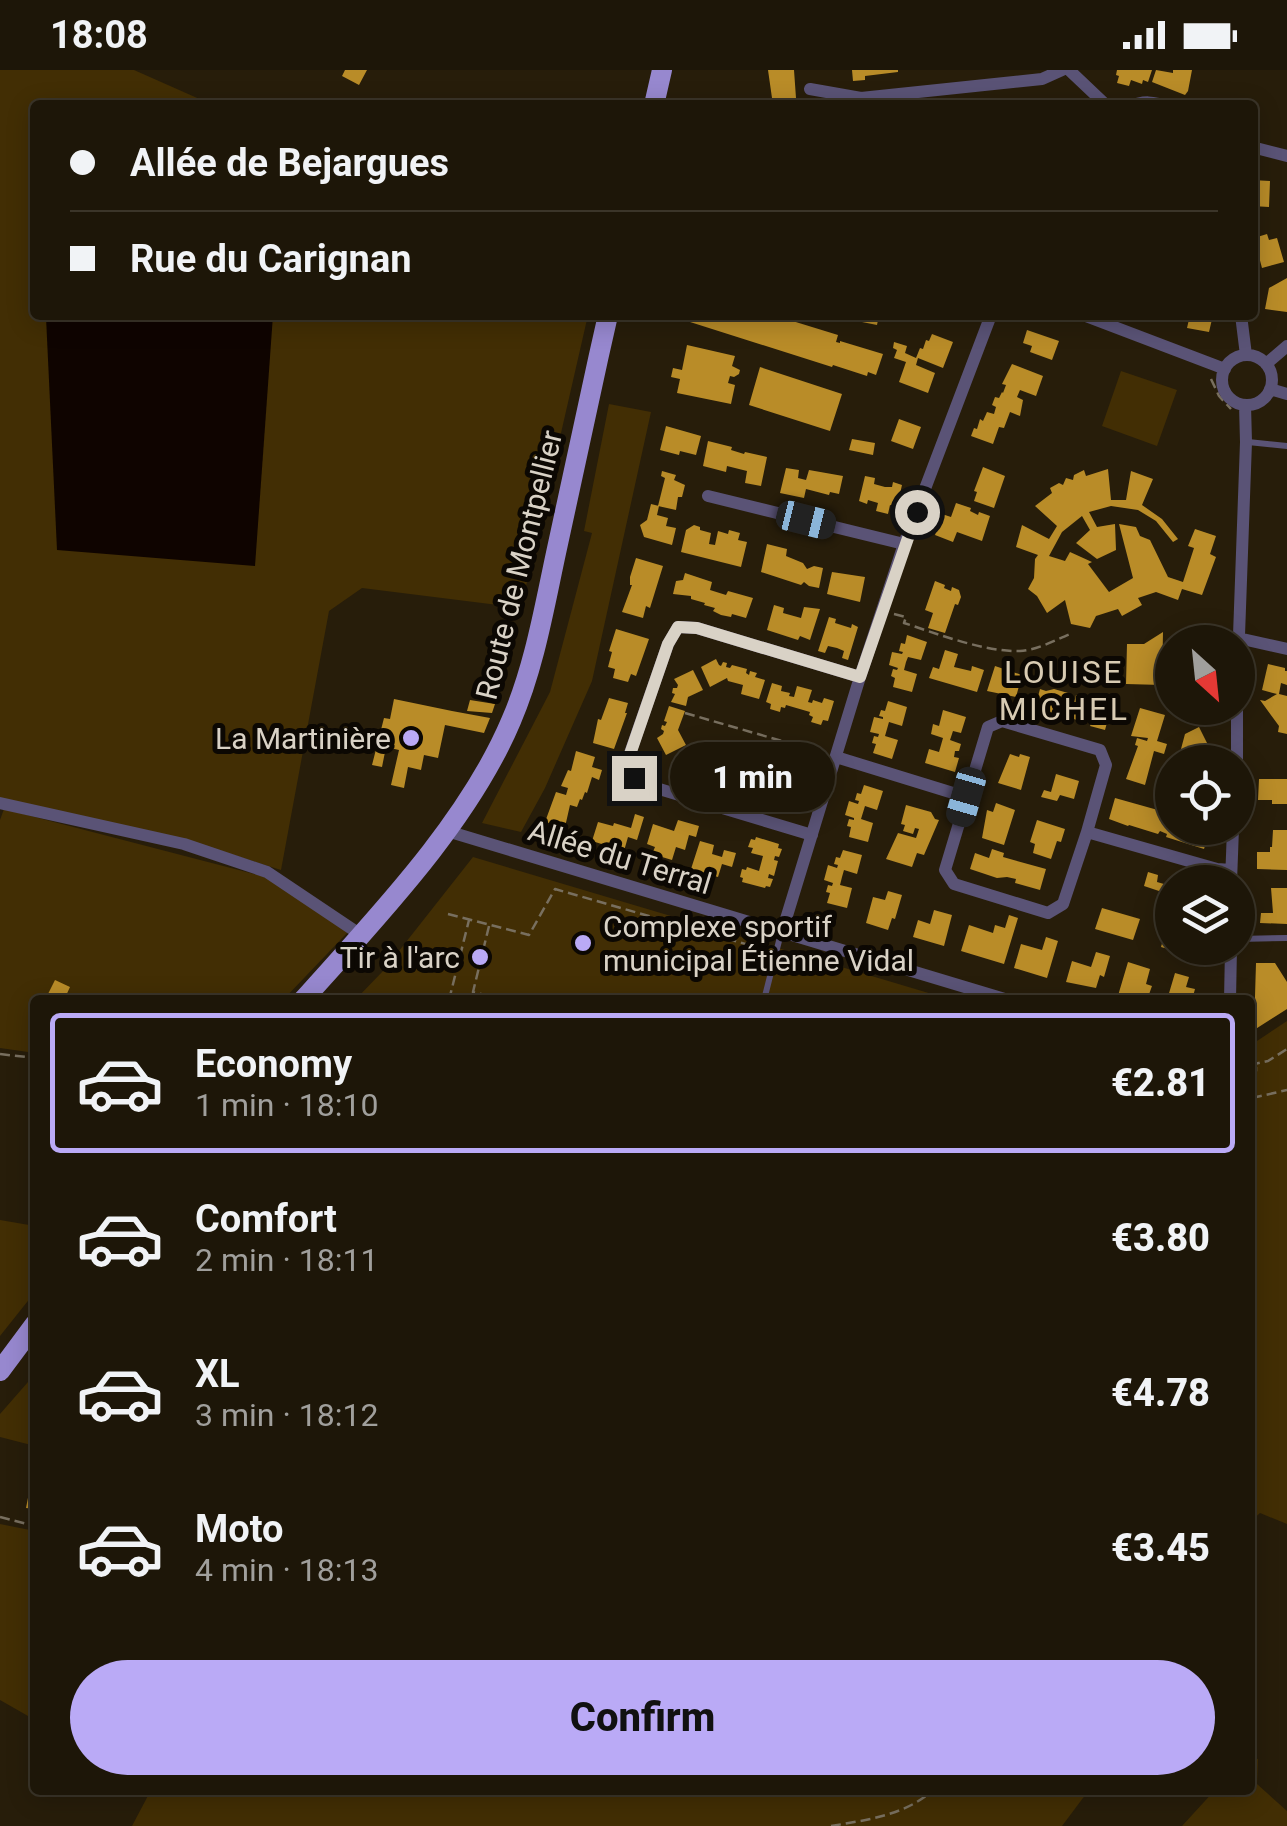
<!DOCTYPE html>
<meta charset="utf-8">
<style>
body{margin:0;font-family:Roboto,sans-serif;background:#251f12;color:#f1f3f6;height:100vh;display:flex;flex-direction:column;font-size:38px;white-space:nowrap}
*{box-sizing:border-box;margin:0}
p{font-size:32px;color:#a09f9c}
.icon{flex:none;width:55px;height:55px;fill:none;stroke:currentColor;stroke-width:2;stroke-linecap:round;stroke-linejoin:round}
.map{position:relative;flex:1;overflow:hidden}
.sheet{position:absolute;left:30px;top:925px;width:1225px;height:800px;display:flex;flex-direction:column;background:#1d1608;border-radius:10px;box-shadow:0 5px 25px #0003,0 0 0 2px #3b3529}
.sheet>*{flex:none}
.banner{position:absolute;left:30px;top:30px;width:1228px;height:220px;border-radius:10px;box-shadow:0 5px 25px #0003,0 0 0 2px #3b3529;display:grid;align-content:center;height:220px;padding:0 40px;background:#1d1608}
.needle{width:65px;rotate:153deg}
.controls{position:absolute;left:1155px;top:555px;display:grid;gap:20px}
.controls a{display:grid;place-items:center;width:100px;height:100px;border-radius:50%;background:#1d1608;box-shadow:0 5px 25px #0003,0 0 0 2px #3b3529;font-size:50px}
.end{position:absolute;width:45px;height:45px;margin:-22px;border:12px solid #d9d2c6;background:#111;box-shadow:0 0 0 5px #111}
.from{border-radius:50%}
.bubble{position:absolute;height:70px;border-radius:35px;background:#1d1608;box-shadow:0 5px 25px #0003,0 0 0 2px #3b3529;font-size:32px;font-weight:800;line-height:70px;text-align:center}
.car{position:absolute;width:30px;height:60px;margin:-30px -15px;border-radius:12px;box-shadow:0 0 8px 2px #0007;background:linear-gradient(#222 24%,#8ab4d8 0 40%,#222 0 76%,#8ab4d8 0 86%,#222 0)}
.banner b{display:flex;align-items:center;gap:35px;height:95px;font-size:38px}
.banner b+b{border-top:2px solid #3b3529}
.banner i{width:25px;height:25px;background:#f1f3f6}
ul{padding:18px 0 0;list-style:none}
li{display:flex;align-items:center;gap:30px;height:140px;margin:0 20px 15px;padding:0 20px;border:5px solid transparent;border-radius:10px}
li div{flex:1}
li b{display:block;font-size:38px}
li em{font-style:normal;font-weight:800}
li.current{border-color:#baaaf6}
li>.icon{width:90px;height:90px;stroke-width:1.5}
.button{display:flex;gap:20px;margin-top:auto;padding:20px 40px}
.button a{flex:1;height:115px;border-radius:60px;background:#baaaf6;color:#111;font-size:40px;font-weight:800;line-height:115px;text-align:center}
.status{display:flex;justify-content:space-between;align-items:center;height:70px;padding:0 50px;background:#1d1608;direction:ltr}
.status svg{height:28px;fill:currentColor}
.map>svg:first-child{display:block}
.green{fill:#422e04}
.water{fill:#0f0400}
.building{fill:#b98c28}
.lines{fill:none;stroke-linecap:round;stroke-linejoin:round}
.path{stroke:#786f5f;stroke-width:2.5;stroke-dasharray:10 5;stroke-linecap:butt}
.lane{stroke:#5a5376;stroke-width:6}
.street{stroke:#5a5376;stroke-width:12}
.primary{stroke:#9788cf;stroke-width:20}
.route{stroke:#d9d2c6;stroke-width:12}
.poi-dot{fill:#baaaf6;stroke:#0c0803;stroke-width:4}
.labels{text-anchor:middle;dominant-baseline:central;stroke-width:10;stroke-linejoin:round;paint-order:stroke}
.street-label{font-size:30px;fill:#d9d2c6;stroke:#0c0803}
.poi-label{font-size:30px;fill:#d9d2c6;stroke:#0c0803;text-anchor:end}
.neighbourhood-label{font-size:32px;letter-spacing:2.5px;fill:#d8cbb3;stroke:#0c0803}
</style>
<div class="status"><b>18:08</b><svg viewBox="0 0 49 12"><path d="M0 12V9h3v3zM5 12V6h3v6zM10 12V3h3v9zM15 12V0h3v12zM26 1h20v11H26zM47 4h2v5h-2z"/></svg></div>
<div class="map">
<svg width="1287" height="1756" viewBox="0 0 1287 1756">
<rect width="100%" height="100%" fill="#271d0a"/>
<path class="green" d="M0,0h134l79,35h-178v210h553l-67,293 -159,-20 -33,23 -48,259 -95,-30 -186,-42z
M1121,301l56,19 -20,56 -55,-20z
M609,334l42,8 -59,269 -47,107 -24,44 -39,-9 68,-131 42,-159 -8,-2z
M4,739l262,68 83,54 -66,69h-248v53l-35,-5v-228z
M473,787l479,143h-597l29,-30z
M1287,951v503l-27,-11 -10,9v-480l4,1z
M0,1150l35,6v66l-35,44z
M35,1304v72l-35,-9v-23z
M0,1454l35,7v189l-35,-20z
M1250,1688l8,1 -1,25 30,27v15h-105l33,-36h35z
M151,1720h938l-27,36h-930z"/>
<path class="water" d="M273,245l-18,251 -198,-16 -11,-233z"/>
<path class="building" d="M345,0h22l-8,15 -17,-9z
M768,0h26l2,28 -3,1 1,6h-21z
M852,0h46v2l-33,4v4l-12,1z
M1117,0h35l-4,12 -5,-2 -1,4 -11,-4 -2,6 -12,-3 2,-7 -3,-1z
M1156,0l17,3v-3h19l-4,21 -3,4 -33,-13z
M1252,110l18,1 -1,26 -17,-1z
M1267,164l2,6 8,-2 7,24 -22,6 -8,-30z
M1287,208v34l-22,-3 4,-21z
M668,245h105l65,20 -2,7 4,1v-2l43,13 -7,21 -8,-3 -1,4 -34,-11 -1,2z
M858,245h21l-2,10 -20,-4z
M1190,245h23l-4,17 -22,-4z
M1027,260l32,11 -7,19 -22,-8 2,-6 -9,-3z
M932,264l21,8 -10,26 -25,-10 -2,7 19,8 -7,20 -29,-11 7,-20 -12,-4 3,-8 -4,-2 1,-6 13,4 -2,7 11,5 4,-10 3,1 3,-9 3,1z
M687,275l48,11 -3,10 8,4 -1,4 -5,3 -4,-1 -2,7 7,2 -4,19 -54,-11 3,-14 -9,-2 2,-9 9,2z
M1012,294l31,12 -7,20 -16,-6 -3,7 6,3 -3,16 -10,-4 -6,16 -5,-1 -6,17 -22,-8 3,-8 3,1 3,-10 3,2 4,-9 7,2 2,-7 -4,-2 3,-8 4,1 3,-6 1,1 3,-8 -4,-1z
M760,297l82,27 -12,37 -81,-26z
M899,349l22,8 -8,22 -22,-8z
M666,356l35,10 -5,19 -16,-4 -1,4 -19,-5z
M852,369l23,4 -2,12 -24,-5z
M708,371l24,6 -1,3 13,4 1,-2 22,5 -6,29 -16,-3 2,-12 -20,-5 -1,6 -23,-6z
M983,397l22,9 -11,32 -20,-7 3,-9 -3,-1z
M786,398l13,2 -1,8 8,2 3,-10 34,6 -4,18 -9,-2 -1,3 -23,-6 -2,9 -24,-5z
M1108,399l3,31h15l5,-29 22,8 -11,26 20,14 16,20 -5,3 -17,-21 -18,-11 -27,-4 -22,6 8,15 18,-3 1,26 -19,9 -21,-16 14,-13 -8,-14 -20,16 -13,24 16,5 5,-9 22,10 -4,2 21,28 24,-14 -14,-54 17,3 4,9 10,4 18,37 15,5 11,-34 -6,-2 7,-17 21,7 -6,18 6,3 -14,38 -20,-6 -4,11 -22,-8 -18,6 4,7 -20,11 -4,-7 -22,7 -6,12 -19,-4 -6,-24 -18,13 -10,-17 -9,-7 6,-11 1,-19 3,-4 -22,-8 6,-22 27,14 8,-13 -22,-20 17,-13 -2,-5 9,-5 4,2 3,-7 7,2 1,-5 10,-5 2,6z
M662,401l14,4 -2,5 11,5 -3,12h-4l-2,13 -18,-4 7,-28 -4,-2z
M865,406l10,2 -1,6 11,3h7l1,-5 9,3 -5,22 -7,-2 -2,9 -12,-3 2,-8 -10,-3 -1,4 -8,-3z
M956,433l15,5 -1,3 8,4 1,-3 11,4 -8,25 -25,-9 -4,10 -18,-7 7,-21 9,3z
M651,434l8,2 -2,9 11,3 -2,8 10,2 -4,17 -28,-8 -4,-12 7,-5z
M694,455l6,2v3l11,3 -2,11 6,1 3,-14 10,3 1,-4 11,3 -2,7 9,2 -6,25 -60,-15 5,-22z
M767,474l20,5 -1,7 17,7 4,6 7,-3 9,2 -4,20 -10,-2 -5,-4 -3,3 -40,-13z
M636,488l27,8 -13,42 -4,-2 -3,12 -21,-6 10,-27h-2v-8z
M832,502l33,5 -5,25 -33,-8z
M685,503l27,9 -2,8 16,5 2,-4 25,7 -7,20 -14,-4 -1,3 -10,-2 -8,-4 2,-3 -11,-3 1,-2 -14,-4v-3l-18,-2 3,-13 7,-1z
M935,511l10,4 -1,3 7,3 1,-4 7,3 2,7 -3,8 -3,-1 -10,29 -17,-5 5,-15 -8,-3z
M774,535l10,3 -1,5 18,5 3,-11 16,2 -10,31 -10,-4 -2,4 -31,-10z
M829,547l7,2 -1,4 16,5 1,-4 6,3 -10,33 -6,-2 2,-7 -7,-3 -9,-2 -3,7 -7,-2z
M616,559l33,10 -13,37 -5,-2 -3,8 -15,-4 2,-9 -7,-2 4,-15 -3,-1z
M1163,562l-1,53 -36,-1 1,-40h17z
M907,565l20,7 -6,18 -13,-3 -2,5 -2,8 13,4 -5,18 -19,-5 2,-9 -4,-2 2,-7 4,1 1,-2 -9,-3 3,-13 10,2 1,-2 -4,-1 2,-8 4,1z
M945,580l13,4 -4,13 17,4 1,-5 12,4 -7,22 -48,-14 4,-11 6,2z
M716,589l3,6 2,1 2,-4 4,1 -1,4 4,1 2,-3 15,4 -1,4 3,2 1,-4 7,2 -2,4 10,3 -6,19 -18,-5 2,-9 -15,-4 -1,-3 -17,9 -9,-20z
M1268,594l17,4v3h2v14l-6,-2 -2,11 8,2v38l-9,-2 1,-6 -19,-26 5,1 12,-7 -15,-4z
M995,596l27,9 -6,22 -29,-6z
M693,600l10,20 -15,7 -2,9 -15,-4 4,-8 -3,-1 1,-5h4l1,-3 -4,-6z
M772,613l10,3 -1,5 9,2 -1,3 5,1 3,-11 15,4 -4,12 4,1 1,-3 9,3 2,-5 10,3 -6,20 -5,-1 -2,5 -10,-3 2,-5 -4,-2 1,-3 -24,-7 -1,3 -4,-1 -1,5 -10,-3 1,-5 -5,-2z
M1040,619l6,2 8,-2 14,4 -2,8 8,2 2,-8 30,8 -1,4 6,1 -6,22 -15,-4 1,-2 -56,-16z
M609,628l19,5 -3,10h2l-13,36 -21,-6 5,-24 3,1z
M394,629l58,12 38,7 -6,15 -39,-8 -7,33 -14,-3 -3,15 -13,-3 -4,21 -13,-3 8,-35 -13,-3 -4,20 -10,-2 12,-47 6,1z
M470,630l25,4 -3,9 -25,-2z
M888,631l19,6 -5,19 -13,-4 -4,14 13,4 -6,19 -19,-6 3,-9 -4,-1 2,-7 4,1 1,-3 -9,-2 4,-15 9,2v-2l-4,-1 2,-6 4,1z
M669,636l16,5 -7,19 8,15 -20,10 -9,-17 6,-4 1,-3 -3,-2 1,-4 3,1 2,-4 -3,-1z
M1140,638l25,7 -8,26 10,3 -3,10 -10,-3 -9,34 -19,-6 12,-33 -3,-1 2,-7 10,3 1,-3 -17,-2z
M943,640l23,7 -5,16 -8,-2 -3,9 11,4 -2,7h-4l-1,6 5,1 -4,14 -30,-9 4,-14 10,3 4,-14 -12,-4 2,-10 6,2z
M1199,657l9,18 -4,12 4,1 -1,4h-24l3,-11 -5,-2 4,-15z
M576,681l19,6 -3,10 10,3 -3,10 -7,-3 -5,16 -2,-1 -3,8 -2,-1 -3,8 -7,-2 -5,22 -20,-5 11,-30 10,3 2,-7 -7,-2 7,-16 3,1z
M690,682l10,17 1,-2 15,5 3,-9 19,6 -6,20 -10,-4 -1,5 -7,-2 1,-5h-3l-1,4 -15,-5v-3h-10l1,-3 -3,-1 -5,3 -8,-15z
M1010,684l9,3 1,-3 10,3 -9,33 -23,-7z
M749,694l10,3 -1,5 9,3 -1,3 20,6 1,-3 10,3 2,-5 9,3 -7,24 -4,-1 -1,5 -11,-3 2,-5 -5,-1 1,-3 -3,-2 -4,11 -14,-4 3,-11 -4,-2 -1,4 -4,-1 -2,5 -10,-3 2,-5 -4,-2z
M1056,704l23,7 -5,18 -14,-4 -3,6 -16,-4 3,-7 7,2z
M1259,709h28v25h-15v-4h-14z
M864,715l19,6 -6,19 -12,-4 -4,13 12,4 -5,19 -19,-5 2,-10 -4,-1 2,-7 5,1v-2l-9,-3 4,-14 9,3 1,-3 -4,-1 2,-7 4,1z
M1115,728l57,16v14h35l-2,7 3,1 -4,13 -38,-12 1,-3 -7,-3 -2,3 -29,-9 -1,1 -19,-7z
M996,733l19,7 -11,35 -22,-7 5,-28 6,2z
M906,735l25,7 4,7 4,1 -15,35 -7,-2 -5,14 -26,-8 12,-26 18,5 3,-9 -4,-1 -2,6 -10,-3 2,-6 -4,-1z
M635,744l9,3 -7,23 -9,-3 -4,14 -32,-10 6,-19 15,4 1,-3 17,5z
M678,750l21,6 -3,11 -7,-2 -4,15 -9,-3 -4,13 -20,-6 3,-7 -8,-3 6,-20 21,7z
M1037,750l28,9 -4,13 -4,-1 -6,18 -18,-6 2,-9 -5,-2z
M1273,760h14v40l-30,-1v-17h13v-5h2z
M756,767l23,7 -1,4 4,1 -3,8 -4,-1 -1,4 4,1 -4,15 -5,-2 -1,4 5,1 -3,8 -4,-1 -1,2 -23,-6 1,-4 -3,-1 2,-8 4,1 1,-3 12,4 4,-15 -12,-3 2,-5 -5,-1 3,-8 4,1z
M700,771l14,4 -2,9 10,3 2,-7 12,3 -4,14 -10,-3 -4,13 -27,-8z
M992,779l12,4 -1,4 43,12 -6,21 -25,-7 1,-4 -9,-2 -10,1 -27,-9 5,-16 14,5z
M843,780l19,5 -5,19 -13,-4 -2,7 -2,8 12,3 -5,20 -20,-5 3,-10 -4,-1 2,-7 4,1 1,-3 -9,-3 4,-15 9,3 1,-3 -4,-1 2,-7 4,1z
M1148,802l10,3 -1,7 7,2 -2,8 -18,-6z
M1271,818h16v36l-27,-1 1,-10h12z
M888,821l14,4 -7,24 -3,-1 -4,12 -22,-7 7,-26 12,3z
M1102,838l38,11 -7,21 -38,-11z
M934,840l18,5 -8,31 -31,-9 5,-17 12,4z
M1171,842l1,36h22l-2,8 -31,-9z
M1009,845l9,3 -14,46 -43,-13 8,-26 24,8 2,-8 10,3z
M1046,867l12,4 -11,37 -33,-10 7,-24 21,6z
M1096,882l14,4 -6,21 -4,-2 -4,13 -30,-6 6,-21 19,6z
M1128,892l22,7 -4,15 6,2 -5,14 -30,-1z
M1256,893h19l12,19v27l-33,21z
M1175,903l14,4 -3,10 9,2 -3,11 -11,-2 -1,2h-13z
M55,910l15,7 -6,13h-19z
M33,1402h2v37l-9,-1z"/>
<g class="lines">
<path class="path" d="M1211,309l8,17 12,13
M894,544l12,3 -2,6c34,11 80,29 116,28 18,-1 37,-12 53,-18
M685,643l135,39
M448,844l81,21 26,-46 208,60
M489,856l-16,66 20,5
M449,930l20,-80
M0,984l35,4
M1250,995l18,-4 19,-12
M1250,1002l6,-1v-7
M1252,1028l35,-8
M0,1447l35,9
M831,1756c36,-6 75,-11 102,-36"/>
<path class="lane" d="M1126,35c17,-8 28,-7 45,0
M1248,372l39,4
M1238,869l49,-1
M764,930l17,-67"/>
<path class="street" d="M1069,0l37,35
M810,19l51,9 181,-19 20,-9
M1252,77l35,9
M1083,245l142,54
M1241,245l5,40
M1222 310a25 25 0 1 1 50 0a25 25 0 1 1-50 0Z
M1266,294l21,-18
M1270,319l17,5
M708,426l196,48
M1238,568l49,11
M1238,593l8,-221 -1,-37
M836,687l130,40
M1237,692v-54
M0,733l184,41 83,28 94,63
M447,761l561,169
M1087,762l-24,72 -15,9 -94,-29 -9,-14 43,-143 14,-6 98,29 6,15 -19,67 130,37 14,1
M812,765l-166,-50c-12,-7 -16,-11 -18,-26l40,-115 10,-17 19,1 163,49
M1231,812l2,-54
M782,862l78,-255 44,-133 87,-229
M1230,930l1,-52"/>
<path class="primary" d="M654,35l8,-35
M303,930c73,-82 165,-177 208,-279 23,-53 33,-112 45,-168 17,-80 34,-159 52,-238
M0,1301l35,-47"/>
</g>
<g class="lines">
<path class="route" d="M634,708l-4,-7 -2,-11 40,-116 10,-17 19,1 163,49 57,-165"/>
</g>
<g class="poi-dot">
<circle cx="411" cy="668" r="10"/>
<circle cx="583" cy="873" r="10"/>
<circle cx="480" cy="887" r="10"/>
</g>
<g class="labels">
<g class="street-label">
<text transform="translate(519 495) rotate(-76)">Route de Montpellier</text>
<text transform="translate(620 787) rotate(17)">Allée du Terral</text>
</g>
<g class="poi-label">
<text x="391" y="668">La Martinière</text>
<text x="603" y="856" text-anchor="start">Complexe sportif<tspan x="603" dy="34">municipal Étienne Vidal</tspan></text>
<text x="460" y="887">Tir à l'arc</text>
</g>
<g class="neighbourhood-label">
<text x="1064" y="602">LOUISE<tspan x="1064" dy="37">MICHEL</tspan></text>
</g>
</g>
</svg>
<div class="controls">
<a><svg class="needle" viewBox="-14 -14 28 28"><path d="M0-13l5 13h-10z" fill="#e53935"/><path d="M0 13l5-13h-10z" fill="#a09f9c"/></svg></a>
<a><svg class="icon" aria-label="locate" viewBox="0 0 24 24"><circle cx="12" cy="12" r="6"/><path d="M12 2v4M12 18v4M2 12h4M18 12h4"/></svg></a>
<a><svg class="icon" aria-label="layers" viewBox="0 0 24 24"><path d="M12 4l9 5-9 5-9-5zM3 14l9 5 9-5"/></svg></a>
</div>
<i class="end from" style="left:917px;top:442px"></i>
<i class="end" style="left:634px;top:708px"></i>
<div class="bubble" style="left:670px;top:672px;width:165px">1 min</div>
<i class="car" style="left:806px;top:450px;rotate:104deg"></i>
<i class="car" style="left:966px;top:727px;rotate:196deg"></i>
<div class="banner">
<b><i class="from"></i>Allée de Bejargues</b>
<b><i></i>Rue du Carignan</b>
</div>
<section class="sheet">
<ul>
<li class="current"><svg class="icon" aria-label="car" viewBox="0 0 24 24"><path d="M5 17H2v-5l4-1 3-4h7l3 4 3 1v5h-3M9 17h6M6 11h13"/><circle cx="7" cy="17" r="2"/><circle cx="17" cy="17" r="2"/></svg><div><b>Economy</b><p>1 min · 18:10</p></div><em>€2.81</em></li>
<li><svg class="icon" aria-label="car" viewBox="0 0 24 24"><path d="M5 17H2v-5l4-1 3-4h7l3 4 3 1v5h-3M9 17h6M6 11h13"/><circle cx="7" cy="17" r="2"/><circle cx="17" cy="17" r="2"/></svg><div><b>Comfort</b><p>2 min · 18:11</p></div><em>€3.80</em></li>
<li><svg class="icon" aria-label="car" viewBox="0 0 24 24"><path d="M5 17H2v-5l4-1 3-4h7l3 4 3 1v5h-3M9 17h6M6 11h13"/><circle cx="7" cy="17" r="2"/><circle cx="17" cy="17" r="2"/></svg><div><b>XL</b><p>3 min · 18:12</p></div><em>€4.78</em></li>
<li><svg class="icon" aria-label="car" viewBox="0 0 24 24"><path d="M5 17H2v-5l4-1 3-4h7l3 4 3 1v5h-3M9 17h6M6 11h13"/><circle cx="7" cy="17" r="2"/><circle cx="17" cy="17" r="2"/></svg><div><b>Moto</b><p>4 min · 18:13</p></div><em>€3.45</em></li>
</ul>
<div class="button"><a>Confirm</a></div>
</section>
</div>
